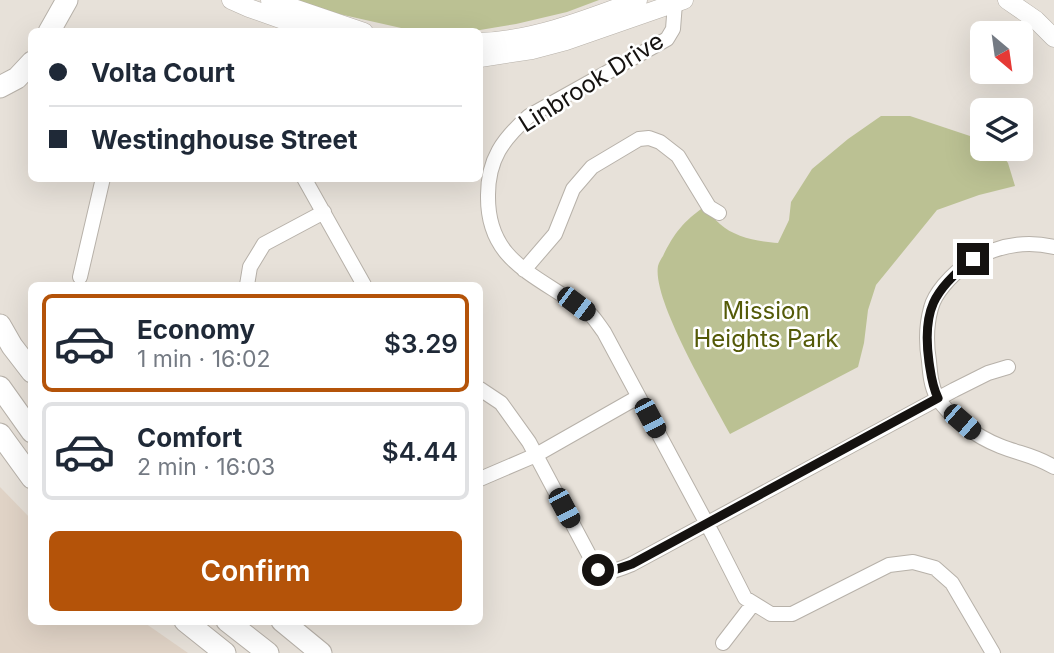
<!DOCTYPE html>
<meta charset="utf-8">
<style>
body{margin:0;font-family:Inter,sans-serif;background:#f2f2f3;color:#1f2937;height:100vh;display:flex;flex-direction:column;font-size:26px;white-space:nowrap}
*{box-sizing:border-box;margin:0}
p{font-size:23px;color:#747a83}
.icon{flex:none;width:38px;height:38px;fill:none;stroke:currentColor;stroke-width:2;stroke-linecap:round;stroke-linejoin:round}
.map{position:relative;flex:1;overflow:hidden}
.side{position:absolute;left:28px;top:282px;width:455px;height:343px;display:flex;flex-direction:column;background:#fff;border-radius:10px;box-shadow:0 7px 28px #0002}
.side>*{flex:none}
.banner{position:absolute;left:28px;top:28px;width:455px;height:154px;border-radius:10px;box-shadow:0 7px 28px #0002;display:grid;align-content:center;height:154px;padding:0 21px;background:#fff}
.needle{width:46px;rotate:151deg}
.tools{position:absolute;left:970px;top:21px;display:grid;gap:14px}
.tools a{display:grid;place-items:center;width:63px;height:63px;border-radius:10px;background:#fff;box-shadow:0 7px 28px #0002;font-size:35px}
.end{position:absolute;width:32px;height:32px;margin:-16px;border:9px solid #151210;background:#fff;box-shadow:0 0 0 4px #fff}
.from{border-radius:50%}
.car{position:absolute;width:21px;height:42px;margin:-21px -10px;border-radius:9px;box-shadow:0 0 5px 2px #0007;background:linear-gradient(#222 24%,#8ab4d8 0 40%,#222 0 76%,#8ab4d8 0 86%,#222 0)}
.banner b{display:flex;align-items:center;gap:24px;height:66px;font-size:26px}
.banner b+b{border-top:2px solid #e0e1e3}
.banner i{width:18px;height:18px;background:#1f2937}
ul{padding:12px 0 0;list-style:none}
li{display:flex;align-items:center;gap:21px;height:98px;margin:0 14px 10px;padding:0 7px;border:4px solid #e0e1e3;border-radius:10px}
li div{flex:1}
li b{display:block;font-size:26px}
li em{font-style:normal;font-weight:600}
li.selected{border-color:#b45309}
li>.icon{width:63px;height:63px;stroke-width:1.5}
.primary-button{display:flex;gap:14px;margin-top:auto;padding:14px 21px}
.primary-button a{flex:1;height:80px;border-radius:10px;background:#b45309;color:#fff;font-size:28px;font-weight:600;line-height:80px;text-align:center}
.map>svg:first-child{display:block}
.built{fill:#e0d3c6}
.green{fill:#bbc193}
.lines{fill:none;stroke-linecap:round;stroke-linejoin:round}
.minor-casing{stroke:#b7b1a9;stroke-width:16}
.major-casing{stroke:#b7b1a9;stroke-width:19}
.highway-casing{stroke:#b7b1a9;stroke-width:23}
.minor{stroke:#fff;stroke-width:14}
.major{stroke:#fff;stroke-width:18}
.highway{stroke:#fff;stroke-width:21}
.route{stroke:#151210;stroke-width:9}
.labels{text-anchor:middle;dominant-baseline:central;stroke-width:5;stroke-linejoin:round;paint-order:stroke}
.street-label{font-size:24px;fill:#151210;stroke:#fff}
.park-label{font-size:24px;fill:#545a08;stroke:#fff}
</style>
<div class="map">
<svg width="1054" height="653" viewBox="0 0 1054 653">
<rect width="100%" height="100%" fill="#e7e1d9"/>
<path class="built" d="M0,487l31,32 1,102h110l46,32h-188z"/>
<path class="green" d="M297,0h302l-32,12 -51,12 -42,7 -64,-1 -71,-16z
M881,116h29l72,24v9h16l10,14 7,23 -36,9 -42,15 -61,75 -8,25 -4,33 -6,24 -128,67c-18,-34 -78,-134 -72,-168 1,-4 3,-7 5,-10 11,-23 21,-35 41,-49 5,6 10,12 16,17 14,13 39,18 58,19l11,-23 2,-18 21,-33 36,-30z"/>
<g class="lines">
<g class="minor-casing">
<path id="minor" d="M675,3l-2,26 -6,10 -138,77c-26,23 -41,43 -41,79 -1,57 34,74 76,101 9,6 19,12 27,19 5,5 9,12 13,17l110,205 31,61 26,16h21l97,-49 24,-3 22,6 17,15 41,70
M304,178l60,107
M1054,247c-41,-10 -83,6 -110,38 -5,6 -11,15 -13,23 -5,18 -5,35 -2,53 1,12 2,25 8,36 13,21 40,40 63,49 20,8 34,9 54,21
M524,270l31,-36 18,-45 19,-22 47,-28 10,-1 11,4 18,14 31,51 10,6
M80,277l23,-99
M247,285l3,-18 14,-23 60,-32
M480,389l21,14 28,39 67,126c12,7 24,1 36,-4l322,-174 34,-17 20,-6
M480,479l56,-24 102,-58
M723,643l30,-39"/>
</g>
<g class="major-casing">
<path id="major" d="M231,0l18,8 68,24
M270,0l94,32
M1007,0l29,20 18,18
M480,42c54,-2 107,-23 158,-42
M480,58l52,-8 34,-9 118,-41"/>
</g>
<g class="highway-casing">
<path id="highway" d="M49,32l18,-32
M0,87l17,-9 15,-16
M0,325l12,21 20,26
M0,387l32,45
M0,434l32,44
M185,621l40,32
M227,621l41,32
M282,621l39,32"/>
</g>
<use href="#minor" class="minor"/>
<use href="#major" class="major"/>
<use href="#highway" class="highway"/>
</g>
<g class="lines">
<path class="route" d="M598,570l13,1 21,-7 306,-166c-6,-12 -7,-23 -9,-36 -7,-51 4,-72 44,-103"/>
</g>
<g class="labels">
<g class="street-label">
<text transform="translate(591 82) rotate(-32)">Linbrook Drive</text>
</g>
<g class="park-label">
<text x="766" y="310">Mission<tspan x="766" dy="28">Heights Park</tspan></text>
</g>
</g>
</svg>
<div class="tools">
<a><svg class="needle" viewBox="-14 -14 28 28"><path d="M0-13l5 13h-10z" fill="#e53935"/><path d="M0 13l5-13h-10z" fill="#747a83"/></svg></a>
<a><svg class="icon" aria-label="layers" viewBox="0 0 24 24"><path d="M12 4l9 5-9 5-9-5zM3 14l9 5 9-5"/></svg></a>
</div>
<i class="end from" style="left:598px;top:570px"></i>
<i class="end" style="left:973px;top:259px"></i>
<i class="car" style="left:576px;top:304px;rotate:127deg"></i>
<i class="car" style="left:650px;top:418px;rotate:152deg"></i>
<i class="car" style="left:962px;top:422px;rotate:131deg"></i>
<i class="car" style="left:564px;top:508px;rotate:152deg"></i>
<div class="banner">
<b><i class="from"></i>Volta Court</b>
<b><i></i>Westinghouse Street</b>
</div>
<section class="side">
<ul>
<li class="selected"><svg class="icon" aria-label="car" viewBox="0 0 24 24"><path d="M5 17H2v-5l4-1 3-4h7l3 4 3 1v5h-3M9 17h6M6 11h13"/><circle cx="7" cy="17" r="2"/><circle cx="17" cy="17" r="2"/></svg><div><b>Economy</b><p>1 min · 16:02</p></div><em>$3.29</em></li>
<li><svg class="icon" aria-label="car" viewBox="0 0 24 24"><path d="M5 17H2v-5l4-1 3-4h7l3 4 3 1v5h-3M9 17h6M6 11h13"/><circle cx="7" cy="17" r="2"/><circle cx="17" cy="17" r="2"/></svg><div><b>Comfort</b><p>2 min · 16:03</p></div><em>$4.44</em></li>
</ul>
<div class="primary-button"><a>Confirm</a></div>
</section>
</div>
